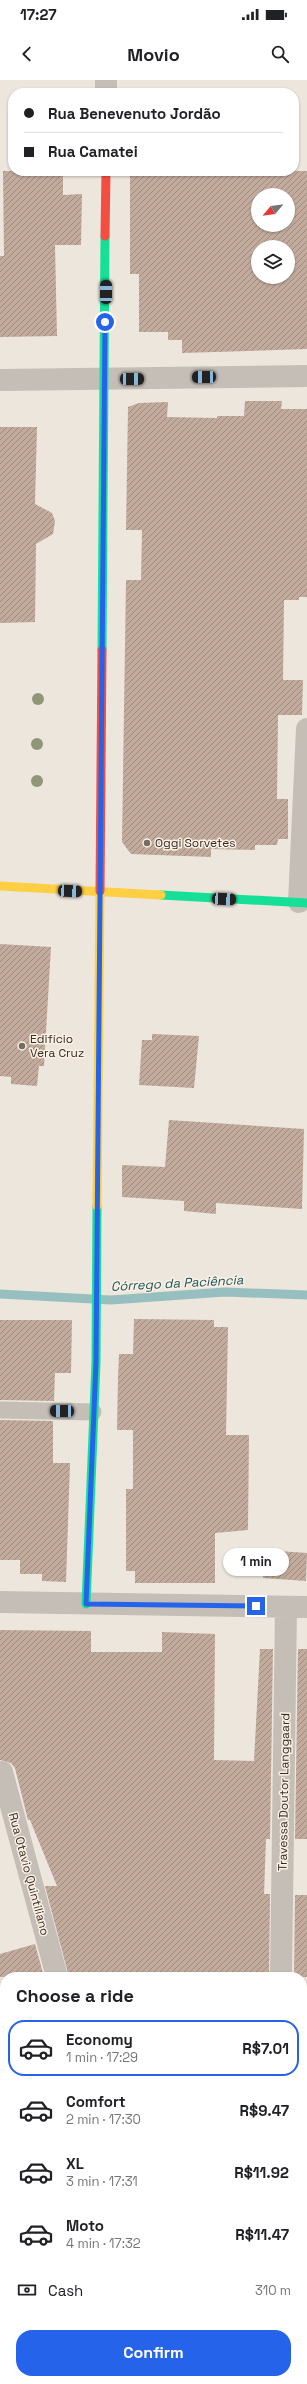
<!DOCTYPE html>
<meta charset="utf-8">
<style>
body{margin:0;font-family:"Space Grotesk",sans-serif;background:#f2f2f2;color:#202124;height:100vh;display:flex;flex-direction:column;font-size:15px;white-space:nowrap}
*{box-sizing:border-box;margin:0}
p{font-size:13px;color:#757577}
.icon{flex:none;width:22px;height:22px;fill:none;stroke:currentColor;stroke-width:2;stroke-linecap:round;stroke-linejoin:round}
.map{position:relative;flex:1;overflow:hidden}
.side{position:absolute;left:0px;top:1892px;width:307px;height:412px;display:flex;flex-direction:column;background:#fff;border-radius:16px 16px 0 0;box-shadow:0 1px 3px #0004}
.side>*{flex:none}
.top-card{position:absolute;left:8px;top:8px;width:291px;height:88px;border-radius:16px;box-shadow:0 1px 3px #0004;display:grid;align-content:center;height:88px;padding:0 16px;background:#fff}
.needle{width:26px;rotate:241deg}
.tools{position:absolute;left:251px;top:108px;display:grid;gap:8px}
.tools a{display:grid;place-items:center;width:44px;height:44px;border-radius:50%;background:#fff;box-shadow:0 1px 3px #0004;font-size:20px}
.end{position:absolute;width:18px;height:18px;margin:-9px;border:5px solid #2563eb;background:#fff;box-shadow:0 0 0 2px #fff}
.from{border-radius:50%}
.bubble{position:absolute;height:28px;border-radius:14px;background:#fff;box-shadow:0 1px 3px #0004;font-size:13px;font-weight:800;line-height:28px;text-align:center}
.car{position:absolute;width:12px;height:24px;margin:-12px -6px;border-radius:5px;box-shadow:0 0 3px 1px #0007;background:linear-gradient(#222 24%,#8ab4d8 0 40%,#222 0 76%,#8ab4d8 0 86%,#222 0)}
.top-card b{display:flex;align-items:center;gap:14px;height:38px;font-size:15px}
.top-card b+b{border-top:1px solid #e0e0e0}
.top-card i{width:10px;height:10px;background:#202124}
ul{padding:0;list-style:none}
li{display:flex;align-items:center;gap:12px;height:56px;margin:0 8px 6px;padding:0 8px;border:2px solid transparent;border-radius:16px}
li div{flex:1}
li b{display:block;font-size:15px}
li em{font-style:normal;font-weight:800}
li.on{border-color:#2563eb}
li>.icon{width:36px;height:36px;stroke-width:1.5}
h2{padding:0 16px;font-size:18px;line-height:48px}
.pay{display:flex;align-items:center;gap:10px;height:44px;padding:0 16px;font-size:15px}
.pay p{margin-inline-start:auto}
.primary-button{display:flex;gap:8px;margin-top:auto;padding:8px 16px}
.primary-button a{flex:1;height:46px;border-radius:16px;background:#2563eb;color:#fff;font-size:16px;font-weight:800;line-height:46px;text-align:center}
.status{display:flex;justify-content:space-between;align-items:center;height:28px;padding:0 20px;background:#fff;direction:ltr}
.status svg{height:11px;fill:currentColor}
header{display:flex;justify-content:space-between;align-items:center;height:52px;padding:0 16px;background:#fff;font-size:18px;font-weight:800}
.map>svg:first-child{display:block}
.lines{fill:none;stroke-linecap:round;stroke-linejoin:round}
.stream{stroke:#98bfbf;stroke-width:9}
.building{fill:url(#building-hatch);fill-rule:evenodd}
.lane{stroke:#c5beb7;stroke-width:17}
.street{stroke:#c5beb7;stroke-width:22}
.fast{stroke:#16e098;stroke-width:9}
.slow{stroke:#ffcf43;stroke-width:9}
.jam{stroke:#f24e42;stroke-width:9}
.tree{fill:#909779}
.route{stroke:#2563eb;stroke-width:5}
.poi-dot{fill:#766c65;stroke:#fbf1e4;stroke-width:1.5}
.labels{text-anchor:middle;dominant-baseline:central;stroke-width:3;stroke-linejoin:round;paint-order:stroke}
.poi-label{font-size:12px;fill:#362b25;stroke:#fbf1e4;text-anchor:start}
.street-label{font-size:12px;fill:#362b25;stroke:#fbf1e4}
.water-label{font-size:13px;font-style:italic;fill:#18545b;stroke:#fbf1e4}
</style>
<div class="status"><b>17:27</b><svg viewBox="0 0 49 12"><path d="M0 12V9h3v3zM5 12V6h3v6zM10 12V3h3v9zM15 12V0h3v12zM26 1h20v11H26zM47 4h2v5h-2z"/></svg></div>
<header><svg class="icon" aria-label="back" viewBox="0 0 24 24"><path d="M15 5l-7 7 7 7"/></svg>Movio<svg class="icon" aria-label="search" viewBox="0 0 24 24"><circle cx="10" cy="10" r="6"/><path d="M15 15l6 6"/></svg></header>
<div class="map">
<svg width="307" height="2304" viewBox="0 0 307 2304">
<defs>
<pattern id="building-hatch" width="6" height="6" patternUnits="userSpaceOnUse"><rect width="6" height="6" fill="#c2aa9d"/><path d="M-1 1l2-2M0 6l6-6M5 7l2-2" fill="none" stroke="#9e8b80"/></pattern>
</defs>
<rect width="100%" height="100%" fill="#ede6dd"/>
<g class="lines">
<path class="stream" d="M0,1214l111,6 114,-8 82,3"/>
</g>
<path class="building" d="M3,91h60v24l19,-1 -1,51h-26l2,91 -57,1v-81h4z
M130,91h177v178l-125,4v-13h-14v-8h-29v-58h-9zM258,115h30v30h-30zM258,167h30v30h-30z
M245,321h37l-1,8h26v188h-8v3h-15l-1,80h20l-1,35h-24l-1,84h11v40h-10l-1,6h-22v5l-44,-1v8l-80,-3 -9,-12 4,-262h15l1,-50h-16l2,-123 11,-4 29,-1 -1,15 50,1v-2h27z
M0,347h37l-2,77 17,9 3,8 -2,13 -17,10 -1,78 -35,1z
M0,864l51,3 -7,119h-5l-2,20 -26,-2v-7l-11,-1z
M152,954l47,2 -5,52 -55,-3 3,-45h10z
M169,1040l135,9 -2,80 -86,-6v11l-32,-3v-10l-62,-4v-32l43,2z
M134,1239l80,1v7h14l-2,108h23l-1,95 -33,3v50h-80v-12h-9v-82h7v-59h-16l1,-52 1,-24h14z
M0,1240h72l-1,53h-16l-1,28 -54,-1z
M0,1340l53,1v42h17l-4,119 -24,-1v-7h-22v-14h-20z
M265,1470l42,3 -1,28 -43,-3z
M0,1550l91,1v21h71v-20l53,2 -1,126 40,1 6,-112h13l-3,190h-4l-2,55h6l-1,83h-200l-24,-91h12l-27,-66h-2l-13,-52 -4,-5 -11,-3z
M298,1569h9v190h-12z
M295,1815h12v82h-13z
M35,1864l9,33h-44v-23z"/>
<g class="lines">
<path class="lane" d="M0,1330l93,2"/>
<path class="street" d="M106,13v-13
M0,300l307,-4
M299,822l8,-173
M0,1522l307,5
M2,1692l55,205
M281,1897l5,-370
M0,2022h5
M302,2026h5"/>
<path class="fast" d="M102,570l3,-414
M161,815l146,8
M86,1524l10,-242 1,-156"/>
<path class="slow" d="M0,806l161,9
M97,1126l3,-315"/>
<path class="jam" d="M105,156l1,-65
M100,811l2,-241"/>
</g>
<g class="tree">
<circle cx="38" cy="619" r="6"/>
<circle cx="37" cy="664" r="6"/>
<circle cx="37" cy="701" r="6"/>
</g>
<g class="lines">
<path class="route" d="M105,242l-9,1040 -10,242 170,2"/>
</g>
<g class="poi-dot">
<circle cx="147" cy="763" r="4"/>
<circle cx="22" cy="966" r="4"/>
</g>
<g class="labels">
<g class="poi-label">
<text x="155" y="763">Oggi Sorvetes</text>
<text x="30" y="959">Edifício<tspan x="30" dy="14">Vera Cruz</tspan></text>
</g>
<g class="street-label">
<text transform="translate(284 1712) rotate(-89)">Travessa Doutor Langgaard</text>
<text transform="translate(29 1794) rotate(75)">Rua Otavio Quintiliano</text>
</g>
<g class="water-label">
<text transform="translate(177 1203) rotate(-3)">Córrego da Paciência</text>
</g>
</g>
</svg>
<div class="tools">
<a><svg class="needle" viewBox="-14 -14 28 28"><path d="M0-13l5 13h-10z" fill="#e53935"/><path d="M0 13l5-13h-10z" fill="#757577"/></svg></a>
<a><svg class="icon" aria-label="layers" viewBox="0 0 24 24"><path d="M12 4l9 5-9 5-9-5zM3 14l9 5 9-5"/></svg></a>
</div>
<i class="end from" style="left:105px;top:242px"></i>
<i class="end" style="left:256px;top:1526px"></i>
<div class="bubble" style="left:223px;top:1468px;width:66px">1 min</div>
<i class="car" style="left:106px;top:212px;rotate:0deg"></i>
<i class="car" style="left:204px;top:297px;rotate:269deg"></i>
<i class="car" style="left:132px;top:299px;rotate:90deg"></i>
<i class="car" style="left:70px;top:811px;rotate:93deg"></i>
<i class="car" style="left:224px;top:819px;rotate:93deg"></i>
<i class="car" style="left:62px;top:1331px;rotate:271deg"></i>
<div class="top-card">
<b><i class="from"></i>Rua Benevenuto Jordão</b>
<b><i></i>Rua Camatei</b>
</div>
<section class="side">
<h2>Choose a ride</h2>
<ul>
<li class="on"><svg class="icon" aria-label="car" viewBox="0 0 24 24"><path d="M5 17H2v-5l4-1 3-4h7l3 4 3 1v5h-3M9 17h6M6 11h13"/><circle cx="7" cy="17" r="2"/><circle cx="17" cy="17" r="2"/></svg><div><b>Economy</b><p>1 min · 17:29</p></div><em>R$7.01</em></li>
<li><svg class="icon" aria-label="car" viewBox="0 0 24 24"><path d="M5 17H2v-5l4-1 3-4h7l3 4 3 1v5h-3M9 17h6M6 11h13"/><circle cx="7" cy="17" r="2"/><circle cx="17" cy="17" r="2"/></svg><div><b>Comfort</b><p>2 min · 17:30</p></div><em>R$9.47</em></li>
<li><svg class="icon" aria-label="car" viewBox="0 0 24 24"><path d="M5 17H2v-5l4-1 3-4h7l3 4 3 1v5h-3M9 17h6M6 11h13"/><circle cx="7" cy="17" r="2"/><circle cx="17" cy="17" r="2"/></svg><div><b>XL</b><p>3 min · 17:31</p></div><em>R$11.92</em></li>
<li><svg class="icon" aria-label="car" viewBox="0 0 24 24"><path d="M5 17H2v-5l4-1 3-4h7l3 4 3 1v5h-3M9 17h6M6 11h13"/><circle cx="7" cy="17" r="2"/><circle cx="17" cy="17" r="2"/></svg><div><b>Moto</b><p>4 min · 17:32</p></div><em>R$11.47</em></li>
</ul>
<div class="pay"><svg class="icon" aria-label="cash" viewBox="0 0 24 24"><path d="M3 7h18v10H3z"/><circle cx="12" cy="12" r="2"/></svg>Cash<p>310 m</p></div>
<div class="primary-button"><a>Confirm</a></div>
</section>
</div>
